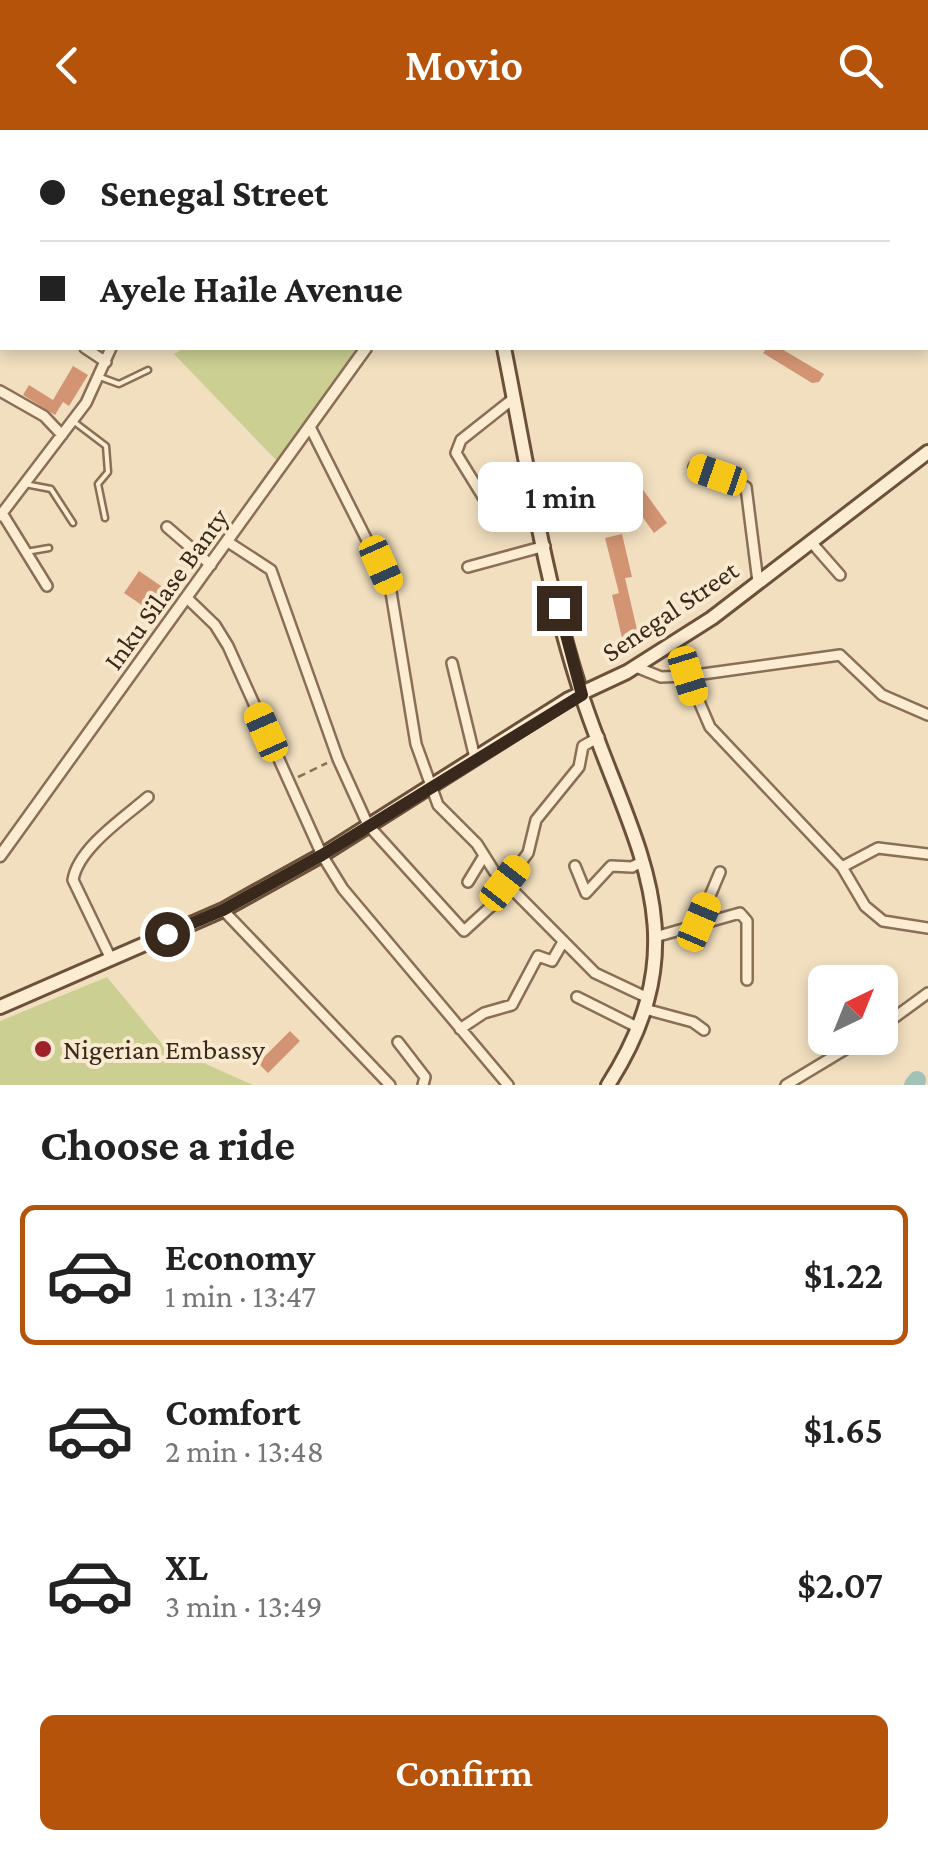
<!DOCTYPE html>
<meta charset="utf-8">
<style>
body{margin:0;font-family:"Crimson Pro",serif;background:#f6f6f6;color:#222;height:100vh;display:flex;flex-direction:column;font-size:38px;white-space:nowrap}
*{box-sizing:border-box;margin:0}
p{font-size:32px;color:#767676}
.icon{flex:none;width:55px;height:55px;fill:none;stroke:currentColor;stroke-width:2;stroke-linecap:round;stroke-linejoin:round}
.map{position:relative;height:955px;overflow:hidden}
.drawer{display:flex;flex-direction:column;background:#fff;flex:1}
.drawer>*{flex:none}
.guide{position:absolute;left:0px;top:0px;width:930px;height:220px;box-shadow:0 5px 15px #0003;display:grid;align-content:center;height:220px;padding:0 40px;background:#fff}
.needle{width:65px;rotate:43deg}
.tools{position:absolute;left:808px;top:835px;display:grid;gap:20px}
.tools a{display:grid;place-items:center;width:90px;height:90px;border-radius:15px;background:#fff;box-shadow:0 5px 15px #0003;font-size:50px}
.end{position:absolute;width:45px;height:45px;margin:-22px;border:12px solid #39281c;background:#fff;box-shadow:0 0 0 5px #fff}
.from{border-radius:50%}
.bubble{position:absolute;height:70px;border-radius:15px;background:#fff;box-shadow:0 5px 15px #0003;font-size:32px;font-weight:600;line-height:70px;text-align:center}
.car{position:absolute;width:30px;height:60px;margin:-30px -15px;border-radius:12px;box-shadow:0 0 8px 2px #0007;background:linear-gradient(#f5c518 24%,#345 0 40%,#f5c518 0 76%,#345 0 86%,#f5c518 0)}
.guide b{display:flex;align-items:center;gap:35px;height:95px;font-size:38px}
.guide b+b{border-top:2px solid #e0e0e0}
.guide i{width:25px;height:25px;background:#222}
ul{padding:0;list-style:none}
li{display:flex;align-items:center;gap:30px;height:140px;margin:0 20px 15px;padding:0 20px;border:5px solid transparent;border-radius:15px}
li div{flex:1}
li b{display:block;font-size:38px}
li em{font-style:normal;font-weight:600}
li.current{border-color:#b45309}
li>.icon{width:90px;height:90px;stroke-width:1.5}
h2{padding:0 40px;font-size:45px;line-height:120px}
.action{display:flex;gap:20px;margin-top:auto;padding:20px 40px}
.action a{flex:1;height:115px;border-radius:15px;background:#b45309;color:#fff;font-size:40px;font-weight:600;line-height:115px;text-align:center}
header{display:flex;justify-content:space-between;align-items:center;height:130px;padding:0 40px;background:#b45309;color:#fff;font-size:45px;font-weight:600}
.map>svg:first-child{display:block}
.green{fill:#cccf92}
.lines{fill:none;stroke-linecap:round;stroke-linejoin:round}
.river{stroke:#a2c2b7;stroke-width:18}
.building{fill:#d29472}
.service-casing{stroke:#8a6f56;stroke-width:9}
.minor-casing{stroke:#8a6f56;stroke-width:14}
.tertiary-casing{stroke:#8a6f56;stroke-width:15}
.secondary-casing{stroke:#6c5039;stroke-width:18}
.path{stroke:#8a6f56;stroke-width:2.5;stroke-dasharray:8 5;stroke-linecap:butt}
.service{stroke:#fbecd2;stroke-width:4}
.minor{stroke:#fbecd2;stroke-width:9}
.tertiary{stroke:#fbecd2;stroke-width:10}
.secondary{stroke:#fbecd2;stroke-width:12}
.route{stroke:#39281c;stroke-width:12}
.poi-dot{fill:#9e222a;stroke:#f8e9cf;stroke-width:4}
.labels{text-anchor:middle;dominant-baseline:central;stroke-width:8;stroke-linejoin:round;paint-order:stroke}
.street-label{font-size:28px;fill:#39281c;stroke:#f8e9cf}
.poi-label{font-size:28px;fill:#39281c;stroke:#f8e9cf;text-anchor:start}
</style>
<header><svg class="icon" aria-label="back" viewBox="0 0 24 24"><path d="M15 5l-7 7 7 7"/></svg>Movio<svg class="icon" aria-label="search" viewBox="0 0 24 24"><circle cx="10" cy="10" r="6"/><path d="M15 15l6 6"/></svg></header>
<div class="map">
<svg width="928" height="955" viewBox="0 0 928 955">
<rect width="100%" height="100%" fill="#f1dfbf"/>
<path class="green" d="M184,218h173l-81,112 -102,-106z
M107,847l56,68 90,40h-253v-64z"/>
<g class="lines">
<path class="river" d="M913,955l4,-5"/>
</g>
<path class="building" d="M767,218h13l44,26 -5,8 -7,1 -49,-30z
M73,236l15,9 -19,31 -6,-4 -8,13 -32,-20 6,-10 24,15z
M641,357l26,36 -13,10 -26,-36z
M622,404l10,43 -7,1 13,56 -16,4 -10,-43 7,-2 -14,-55z
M139,441l25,17 -15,22 -25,-17z
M290,901l10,10 -32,32 -10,-10z"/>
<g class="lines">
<g class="service-casing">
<path id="service" d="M100,247l19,7 29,-14
M73,291l33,25 2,26 -10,12 7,34
M25,354l26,5 22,34
M26,422l23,-4"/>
</g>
<g class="minor-casing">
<path id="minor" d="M103,0v2
M632,0l1,2
M828,0v2
M491,2l2,-2
M0,27h2
M0,78l2,14
M0,109l2,2
M0,178l2,-3
M85,218l21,14
M0,261l44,25 18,19
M514,268l-53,42 -5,13 29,47 48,-15
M310,297l80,159 26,158 22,61 39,39 17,27 101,102 53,25
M694,337l52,20 12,95
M2,383l45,73
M0,386l86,-113 25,-55
M167,397l44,38
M228,412l43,28 67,189 30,66 96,106 47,-43
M811,412l29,33
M468,437l77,-21
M187,468l28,27 13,21 94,209 21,34 165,196
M452,533l23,95
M636,537l25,10 27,-1 22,51 132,140 23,39 18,15 45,7
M688,546l152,-21 42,40 46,20
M575,736l11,27 25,-27 21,1 11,-6
M842,737l36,-19 50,6
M468,752l14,-23
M505,753l23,-30 8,-33 43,-53 4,-21 16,-9
M223,780l167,175
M699,792l21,-50
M655,807l85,-24 7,8v59
M111,829l-38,-79c5,-32 52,-63 75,-83
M577,867l62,31
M645,879l48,13 11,8
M880,898l48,-35
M460,899l24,-16 28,-8 26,-49 14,5 11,-19
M398,912l27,35 -2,8
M786,955l78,-47"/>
</g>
<g class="tertiary-casing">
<path id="tertiary" d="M0,726l366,-508"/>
</g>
<g class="secondary-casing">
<path id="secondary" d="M685,2l8,-2
M727,2l9,-2
M0,98h2
M504,218c23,115 41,236 78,348 48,146 123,238 26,389
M0,877l223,-97 99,-55 245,-155 60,-28 85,-54 216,-166"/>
</g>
<path class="path" d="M298,647l29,-14"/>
<use href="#service" class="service"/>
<use href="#minor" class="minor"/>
<use href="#tertiary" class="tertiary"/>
<use href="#secondary" class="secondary"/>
</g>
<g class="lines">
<path class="route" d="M167,804l56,-24 99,-55 260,-160 -23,-87"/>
</g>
<circle class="poi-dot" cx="43" cy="919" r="10"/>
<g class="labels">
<g class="street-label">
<text transform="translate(166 459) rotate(-54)">Inku Silase Banty</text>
<text transform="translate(670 481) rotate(-34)">Senegal Street</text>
</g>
<g class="poi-label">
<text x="63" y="919">Nigerian Embassy</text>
</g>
</g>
</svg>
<div class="tools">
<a><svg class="needle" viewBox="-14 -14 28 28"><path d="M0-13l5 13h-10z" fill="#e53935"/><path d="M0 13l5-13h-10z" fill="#767676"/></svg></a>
</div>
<i class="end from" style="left:167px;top:804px"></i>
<i class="end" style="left:559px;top:478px"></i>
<div class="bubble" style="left:478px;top:332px;width:165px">1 min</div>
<i class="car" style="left:717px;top:345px;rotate:289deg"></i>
<i class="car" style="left:381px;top:435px;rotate:156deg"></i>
<i class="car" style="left:688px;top:546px;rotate:163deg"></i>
<i class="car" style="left:266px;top:602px;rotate:336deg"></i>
<i class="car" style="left:505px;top:753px;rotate:38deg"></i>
<i class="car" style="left:699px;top:792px;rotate:23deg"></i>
<div class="guide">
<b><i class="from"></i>Senegal Street</b>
<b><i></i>Ayele Haile Avenue</b>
</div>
</div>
<section class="drawer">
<h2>Choose a ride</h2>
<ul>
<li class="current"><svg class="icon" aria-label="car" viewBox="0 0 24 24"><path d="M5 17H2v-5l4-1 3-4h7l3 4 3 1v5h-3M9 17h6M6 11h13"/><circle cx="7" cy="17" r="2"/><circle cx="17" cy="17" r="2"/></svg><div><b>Economy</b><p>1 min · 13:47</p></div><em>$1.22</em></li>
<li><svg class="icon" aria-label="car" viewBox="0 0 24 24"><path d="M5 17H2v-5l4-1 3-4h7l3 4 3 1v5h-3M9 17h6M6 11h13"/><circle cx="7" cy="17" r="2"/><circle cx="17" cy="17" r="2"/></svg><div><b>Comfort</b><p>2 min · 13:48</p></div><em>$1.65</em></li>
<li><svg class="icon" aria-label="car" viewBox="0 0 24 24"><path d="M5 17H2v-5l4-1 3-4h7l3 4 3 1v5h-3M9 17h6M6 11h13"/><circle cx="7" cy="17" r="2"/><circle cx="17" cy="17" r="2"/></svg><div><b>XL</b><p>3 min · 13:49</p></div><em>$2.07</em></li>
</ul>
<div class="action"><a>Confirm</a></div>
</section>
